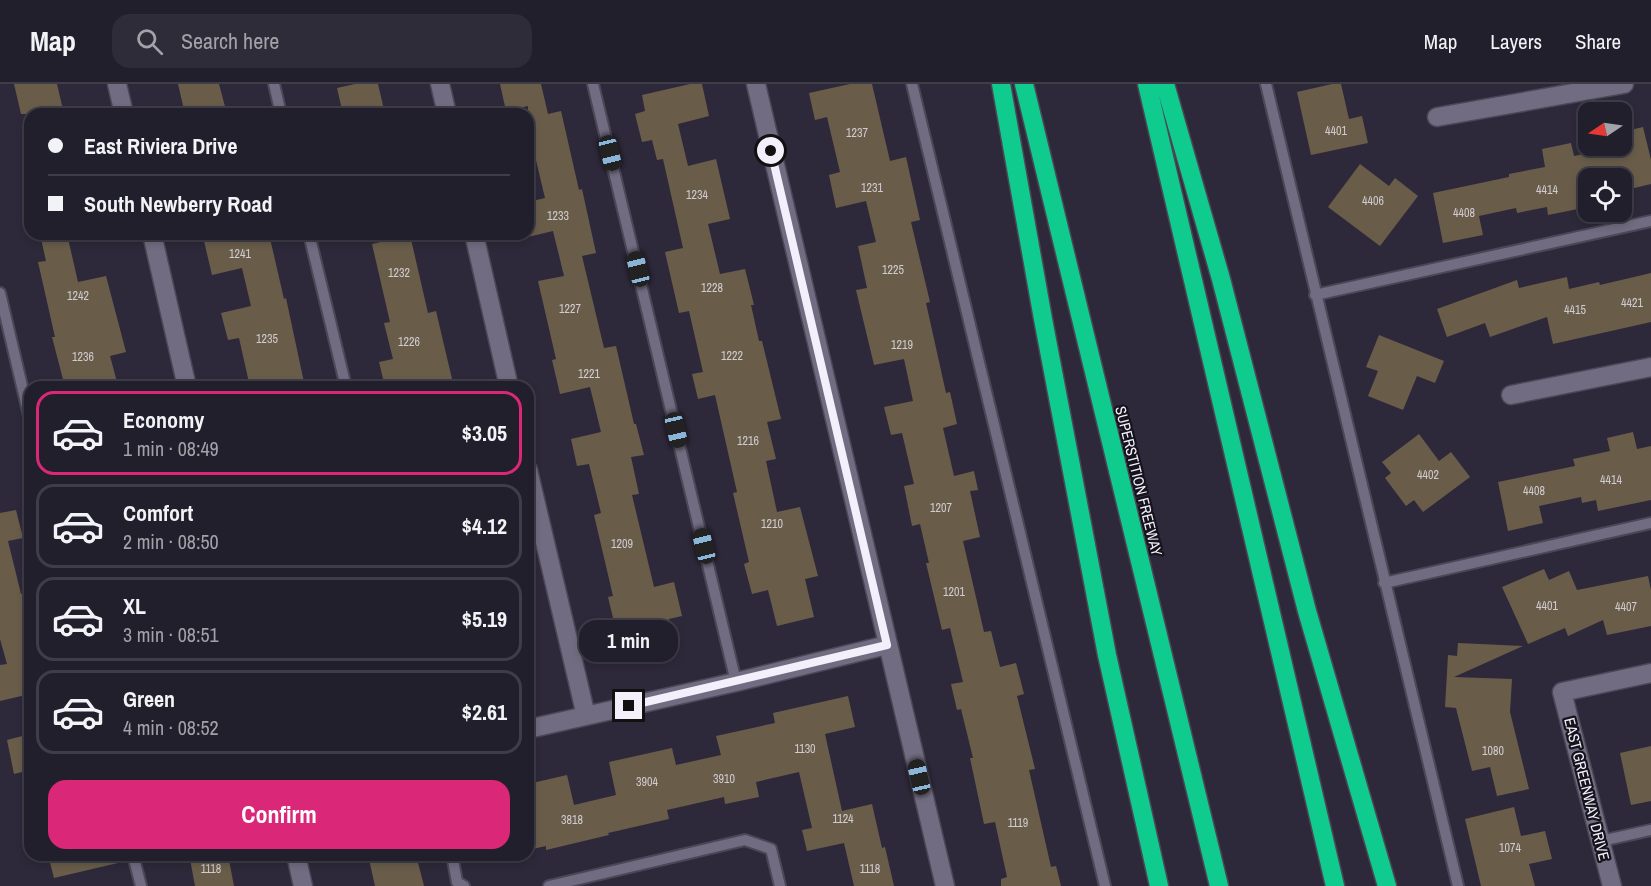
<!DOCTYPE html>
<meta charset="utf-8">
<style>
body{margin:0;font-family:"Archivo Narrow",sans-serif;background:#2e2c38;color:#f1f3f6;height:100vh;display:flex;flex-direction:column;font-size:22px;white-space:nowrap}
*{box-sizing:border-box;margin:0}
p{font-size:20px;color:#a2a2a9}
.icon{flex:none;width:33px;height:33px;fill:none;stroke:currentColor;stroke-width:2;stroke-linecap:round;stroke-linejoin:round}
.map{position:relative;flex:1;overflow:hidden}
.sheet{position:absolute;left:24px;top:297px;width:510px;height:480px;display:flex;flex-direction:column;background:#221f2c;border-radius:18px;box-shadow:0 3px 9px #0003,0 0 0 2px #3f3d48}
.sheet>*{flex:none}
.banner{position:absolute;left:24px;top:24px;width:510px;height:132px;border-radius:18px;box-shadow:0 3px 9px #0003,0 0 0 2px #3f3d48;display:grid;align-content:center;height:132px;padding:0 24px;background:#221f2c}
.needle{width:39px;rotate:257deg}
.tools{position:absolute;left:1578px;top:18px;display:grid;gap:12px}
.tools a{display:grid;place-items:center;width:54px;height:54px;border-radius:12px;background:#221f2c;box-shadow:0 3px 9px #0003,0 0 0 2px #3f3d48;font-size:30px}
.end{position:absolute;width:27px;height:27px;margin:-14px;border:8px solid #f3f0fc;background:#111;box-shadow:0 0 0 3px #111}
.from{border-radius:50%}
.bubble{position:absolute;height:42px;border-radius:18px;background:#221f2c;box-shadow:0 3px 9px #0003,0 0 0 2px #3f3d48;font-size:20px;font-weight:700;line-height:42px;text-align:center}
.car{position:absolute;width:18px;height:36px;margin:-18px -9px;border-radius:8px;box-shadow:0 0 4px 2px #0007;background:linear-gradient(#222 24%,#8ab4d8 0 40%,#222 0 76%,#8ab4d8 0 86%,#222 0)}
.banner b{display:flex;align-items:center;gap:21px;height:57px;font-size:22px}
.banner b+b{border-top:2px solid #3f3d48}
.banner i{width:15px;height:15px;background:#f1f3f6}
ul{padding:10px 0 0;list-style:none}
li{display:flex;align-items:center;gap:18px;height:84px;margin:0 12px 9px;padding:0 12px;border:3px solid #3f3d48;border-radius:18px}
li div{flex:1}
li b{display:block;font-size:22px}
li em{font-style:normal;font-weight:700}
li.active{border-color:#db2777}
li>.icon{width:54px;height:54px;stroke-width:1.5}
.cta{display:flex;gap:12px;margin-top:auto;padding:12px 24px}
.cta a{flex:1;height:69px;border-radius:18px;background:#db2777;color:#fff;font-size:24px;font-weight:700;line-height:69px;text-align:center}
header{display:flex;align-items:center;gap:36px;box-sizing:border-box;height:84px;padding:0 30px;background:#221f2c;border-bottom:2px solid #3f3d48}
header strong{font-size:28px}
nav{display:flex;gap:33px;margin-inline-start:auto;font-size:21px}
.search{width:420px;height:54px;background:#2e2c38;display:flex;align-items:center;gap:15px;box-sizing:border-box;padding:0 21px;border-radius:18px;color:#a2a2a9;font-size:22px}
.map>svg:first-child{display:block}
.building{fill:#695d4a}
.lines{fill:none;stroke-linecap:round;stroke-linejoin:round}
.lane-casing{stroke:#4b4756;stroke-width:14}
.street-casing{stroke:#4b4756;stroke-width:21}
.highway-casing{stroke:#4b4756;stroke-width:21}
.lane{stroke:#716c81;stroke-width:10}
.street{stroke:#716c81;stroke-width:18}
.highway{stroke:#10cb8e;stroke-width:18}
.route{stroke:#f3f0fc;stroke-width:8}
.labels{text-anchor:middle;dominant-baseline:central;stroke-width:4.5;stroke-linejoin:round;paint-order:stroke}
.number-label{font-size:12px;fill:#d0cbd0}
.street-label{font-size:15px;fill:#f3f0fc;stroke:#15131b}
</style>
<header>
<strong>Map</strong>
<div class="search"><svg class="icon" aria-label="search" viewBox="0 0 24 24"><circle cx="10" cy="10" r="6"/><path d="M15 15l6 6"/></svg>Search here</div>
<nav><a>Map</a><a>Layers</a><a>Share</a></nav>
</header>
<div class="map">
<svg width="1651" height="802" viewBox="0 0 1651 802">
<rect width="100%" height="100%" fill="#2e293a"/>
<path class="building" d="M14,0h43l7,30h-43z
M178,0h41l8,30h-42z
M355,0h23l7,30h-42l-6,-26z
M500,0h41l7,30 13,-3 18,79 3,-1 14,64 -14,3 22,92 12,-2 18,78h2l8,31 -13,2 8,37 -7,1 22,92 20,-5 8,34 -13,3 8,34 -41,9 -9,-39 -12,3 -7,-29 5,-1 -19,-81 7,-2 -12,-49 -12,2 -6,-27 30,-7 -11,-45 -30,7 -8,-34 4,-1 -18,-78 26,-5 -11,-45 -25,6v-35l17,-4 -11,-46 -6,1v-47l-22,5z
M690,0h12l7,32 -31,8 10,42 28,-7 14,60 -22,5 12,50 25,-5 9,36h-3l8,36h3l19,78 -14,3 9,37 -10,2 11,51 23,-5 18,69 -13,3 9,38 -37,9 -9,-36 -16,4 -8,-30 5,-2 -16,-69 4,-1 -22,-97 -17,4 -6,-25 11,-2 -14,-61 -10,2 -14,-61 18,-4 -20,-89 -6,1 -5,-20 -10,2 -7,-28 10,-3 -3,-16z
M850,0h22l18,77 16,-4 14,63 -9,2 19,80 -4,1 20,90 4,-1 7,32 -14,4 11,48 20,-5 4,19 -8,1 10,46 -17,4 21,91 7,-1 9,36 16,-4 8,31 -7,2 18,73 -6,1 22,97 5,-1 5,20h-60v-7l6,-2 -12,-55 -11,2 -14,-66h3l-12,-49 -4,1 -6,-26 12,-2 -13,-54 -8,2 -16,-67h3l-9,-39 -8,2 -8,-40 10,-2 -12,-51 -11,2 -7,-28 29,-6 -9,-42 -30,6 -18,-75 11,-2 -9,-42 18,-4 -10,-41 -30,7 -7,-33 11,-3 -13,-55 -12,3 -6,-27z
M1332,0h9l8,35 13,-3 6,27 -57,12 -14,-63z
M1643,43l8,33v24l-29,7v-13h-34v29l-40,8 -1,-8 -30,6 -1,-5 -37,8 4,19 -40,8 -10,-50 76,-16v-3l36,-7 -3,-18 29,-6 3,13 48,-10v-14z
M1360,80l29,22 6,-8 23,18 -38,50 -52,-39z
M40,150h27l11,48 28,-6 20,76 -16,4 7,26 -18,5h-34l-13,-50h3l-17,-75 8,-1z
M235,150h34l15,65 2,-1 19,89h-55l-11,-49 -11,2 -7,-27 30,-7 -9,-38 -30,7 -8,-34z
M410,151l18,78 8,-2 16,68 -35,8h-32l-6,-25 14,-3 -9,-36 6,-1 -18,-78z
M1651,189v49l-98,22 -6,-27 -57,20 -5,-14 -38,14 -10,-28 80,-29 2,8 48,-11 2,12 30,-7 1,3z
M1379,251l65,26 -9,22 -18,-7 -14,34 -35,-14 10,-25 -12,-4z
M1633,348l4,17 14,-3v54l-53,11 -2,-11 -14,3 -1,-6 -42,9 4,17 -35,8 -10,-49 77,-16 -2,-7 37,-8 -3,-13z
M1419,350l20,27 12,-9 19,25 -47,35 -9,-12 -8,6 -21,-28 6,-5 -9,-11z
M16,426l7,28 -15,3 13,53 9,-3v103l-30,7v-36l7,-1 -7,-25v-126z
M1544,485l5,11 20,-9 8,19 71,-14 3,14v36l-44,9 -4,-15 -35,16 -3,-8 -37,16 -26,-57z
M1458,559l65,3 -69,31 58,2 -2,33 19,77 -32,7 -7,-29 -18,4 -16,-63 -11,-1 3,-52 9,1z
M848,612l7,31 -30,7 17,77 30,-7 10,44 3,-1 9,39h-40l-10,-43 -37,8 -5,-21 10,-2 -13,-56 -43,10 3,15 -34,7 -1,-7 -57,13 2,9 -61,14 1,2 -63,15v-4l-18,4v-66l39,-9 7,30 42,-10 -7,-33 63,-14 4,17 45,-10 -5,-19 59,-13 -2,-10z
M30,650v36l-16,4 -7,-34z
M1651,662v55l-20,4 -11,-52z
M1514,723l7,29 24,-5 7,28 -23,5 6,22h-54l-16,-67z
M48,771h70v8l-64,15z
M208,771h20l6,31h-39l-5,-27z
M368,771h48l8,31h-49z"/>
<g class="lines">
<g class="lane-casing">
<path id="lane" d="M274,0l7,30
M593,0l143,598
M912,0l193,802
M1266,0l192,802
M309,150l37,153
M0,209l30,127
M1315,211l336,-74
M1384,499l267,-60
M1601,757l50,-11
M133,771l8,31
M452,771l5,27 7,4
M549,802l196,-46 26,9 9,37"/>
</g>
<g class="street-casing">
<path id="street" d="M117,0l7,30
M440,0l7,30
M756,0l189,802
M1437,33l187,-33
M152,150l35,153
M474,150l35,153
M1511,311l140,-28
M528,386l58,246
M528,645l208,-47 151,-37
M296,771l7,31
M1612,802l-50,-194 89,-19"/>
</g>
<g class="highway-casing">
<path id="highway" d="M1001,0l42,235 64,336 52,231
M1024,0l195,802
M1147,0l188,802
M1165,0l56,195 86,332 80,275"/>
</g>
<use href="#lane" class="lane"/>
<use href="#street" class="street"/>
<use href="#highway" class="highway"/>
</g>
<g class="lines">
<path class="route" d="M629,622l258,-61 -116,-494"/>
</g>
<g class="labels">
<g class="number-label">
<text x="1336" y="47">4401</text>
<text x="857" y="49">1237</text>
<text x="872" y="104">1231</text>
<text x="1547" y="106">4414</text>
<text x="697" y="111">1234</text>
<text x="1373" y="117">4406</text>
<text x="1464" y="129">4408</text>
<text x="558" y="132">1233</text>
<text x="240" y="170">1241</text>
<text x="893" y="186">1225</text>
<text x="399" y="189">1232</text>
<text x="712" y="204">1228</text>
<text x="78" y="212">1242</text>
<text x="1632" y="219">4421</text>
<text x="570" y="225">1227</text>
<text x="1575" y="226">4415</text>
<text x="267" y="255">1235</text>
<text x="409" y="258">1226</text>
<text x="902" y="261">1219</text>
<text x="732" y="272">1222</text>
<text x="83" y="273">1236</text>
<text x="589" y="290">1221</text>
<text x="748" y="357">1216</text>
<text x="1428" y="391">4402</text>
<text x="1611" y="396">4414</text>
<text x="1534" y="407">4408</text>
<text x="941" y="424">1207</text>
<text x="772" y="440">1210</text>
<text x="622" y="460">1209</text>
<text x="954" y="508">1201</text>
<text x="1547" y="522">4401</text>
<text x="1626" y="523">4407</text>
<text x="805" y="665">1130</text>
<text x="1493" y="667">1080</text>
<text x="724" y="695">3910</text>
<text x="647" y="698">3904</text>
<text x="843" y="735">1124</text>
<text x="572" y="736">3818</text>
<text x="1018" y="739">1119</text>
<text x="1510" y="764">1074</text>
<text x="211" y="785">1118</text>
<text x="870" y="785">1118</text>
</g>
<g class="street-label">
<text transform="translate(1139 397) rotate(76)">SUPERSTITION FREEWAY</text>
<text transform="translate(1587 705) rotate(76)">EAST GREENWAY DRIVE</text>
</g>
</g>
</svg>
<div class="tools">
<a><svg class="needle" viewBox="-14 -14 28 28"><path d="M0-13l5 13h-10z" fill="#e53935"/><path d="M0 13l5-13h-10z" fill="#a2a2a9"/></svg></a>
<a><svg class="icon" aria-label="locate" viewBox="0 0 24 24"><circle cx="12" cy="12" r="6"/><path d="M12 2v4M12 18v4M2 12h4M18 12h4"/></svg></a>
</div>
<i class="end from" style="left:771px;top:67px"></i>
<i class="end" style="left:629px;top:622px"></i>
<div class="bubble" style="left:579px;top:536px;width:99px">1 min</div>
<i class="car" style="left:610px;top:69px;rotate:166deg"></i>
<i class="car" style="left:638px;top:185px;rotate:346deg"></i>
<i class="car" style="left:676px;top:346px;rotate:167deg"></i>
<i class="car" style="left:704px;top:462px;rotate:346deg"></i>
<i class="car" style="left:919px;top:693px;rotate:347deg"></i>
<div class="banner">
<b><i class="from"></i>East Riviera Drive</b>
<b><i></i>South Newberry Road</b>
</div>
<section class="sheet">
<ul>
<li class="active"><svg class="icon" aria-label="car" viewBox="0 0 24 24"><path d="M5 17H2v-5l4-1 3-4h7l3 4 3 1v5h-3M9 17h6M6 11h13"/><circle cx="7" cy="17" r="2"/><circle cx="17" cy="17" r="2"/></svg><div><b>Economy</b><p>1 min · 08:49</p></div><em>$3.05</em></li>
<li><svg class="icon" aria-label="car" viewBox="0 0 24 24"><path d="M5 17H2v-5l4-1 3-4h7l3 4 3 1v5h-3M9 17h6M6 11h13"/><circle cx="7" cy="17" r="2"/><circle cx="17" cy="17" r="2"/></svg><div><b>Comfort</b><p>2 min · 08:50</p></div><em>$4.12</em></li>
<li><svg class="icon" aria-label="car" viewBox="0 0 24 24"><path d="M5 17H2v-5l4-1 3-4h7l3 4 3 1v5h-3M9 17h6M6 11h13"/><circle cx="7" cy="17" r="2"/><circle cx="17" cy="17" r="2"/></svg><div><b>XL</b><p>3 min · 08:51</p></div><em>$5.19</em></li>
<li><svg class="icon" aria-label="car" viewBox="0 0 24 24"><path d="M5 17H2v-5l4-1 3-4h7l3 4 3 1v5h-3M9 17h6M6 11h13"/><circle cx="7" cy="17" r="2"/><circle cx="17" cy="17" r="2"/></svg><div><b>Green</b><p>4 min · 08:52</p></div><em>$2.61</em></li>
</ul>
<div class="cta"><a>Confirm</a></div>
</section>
</div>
